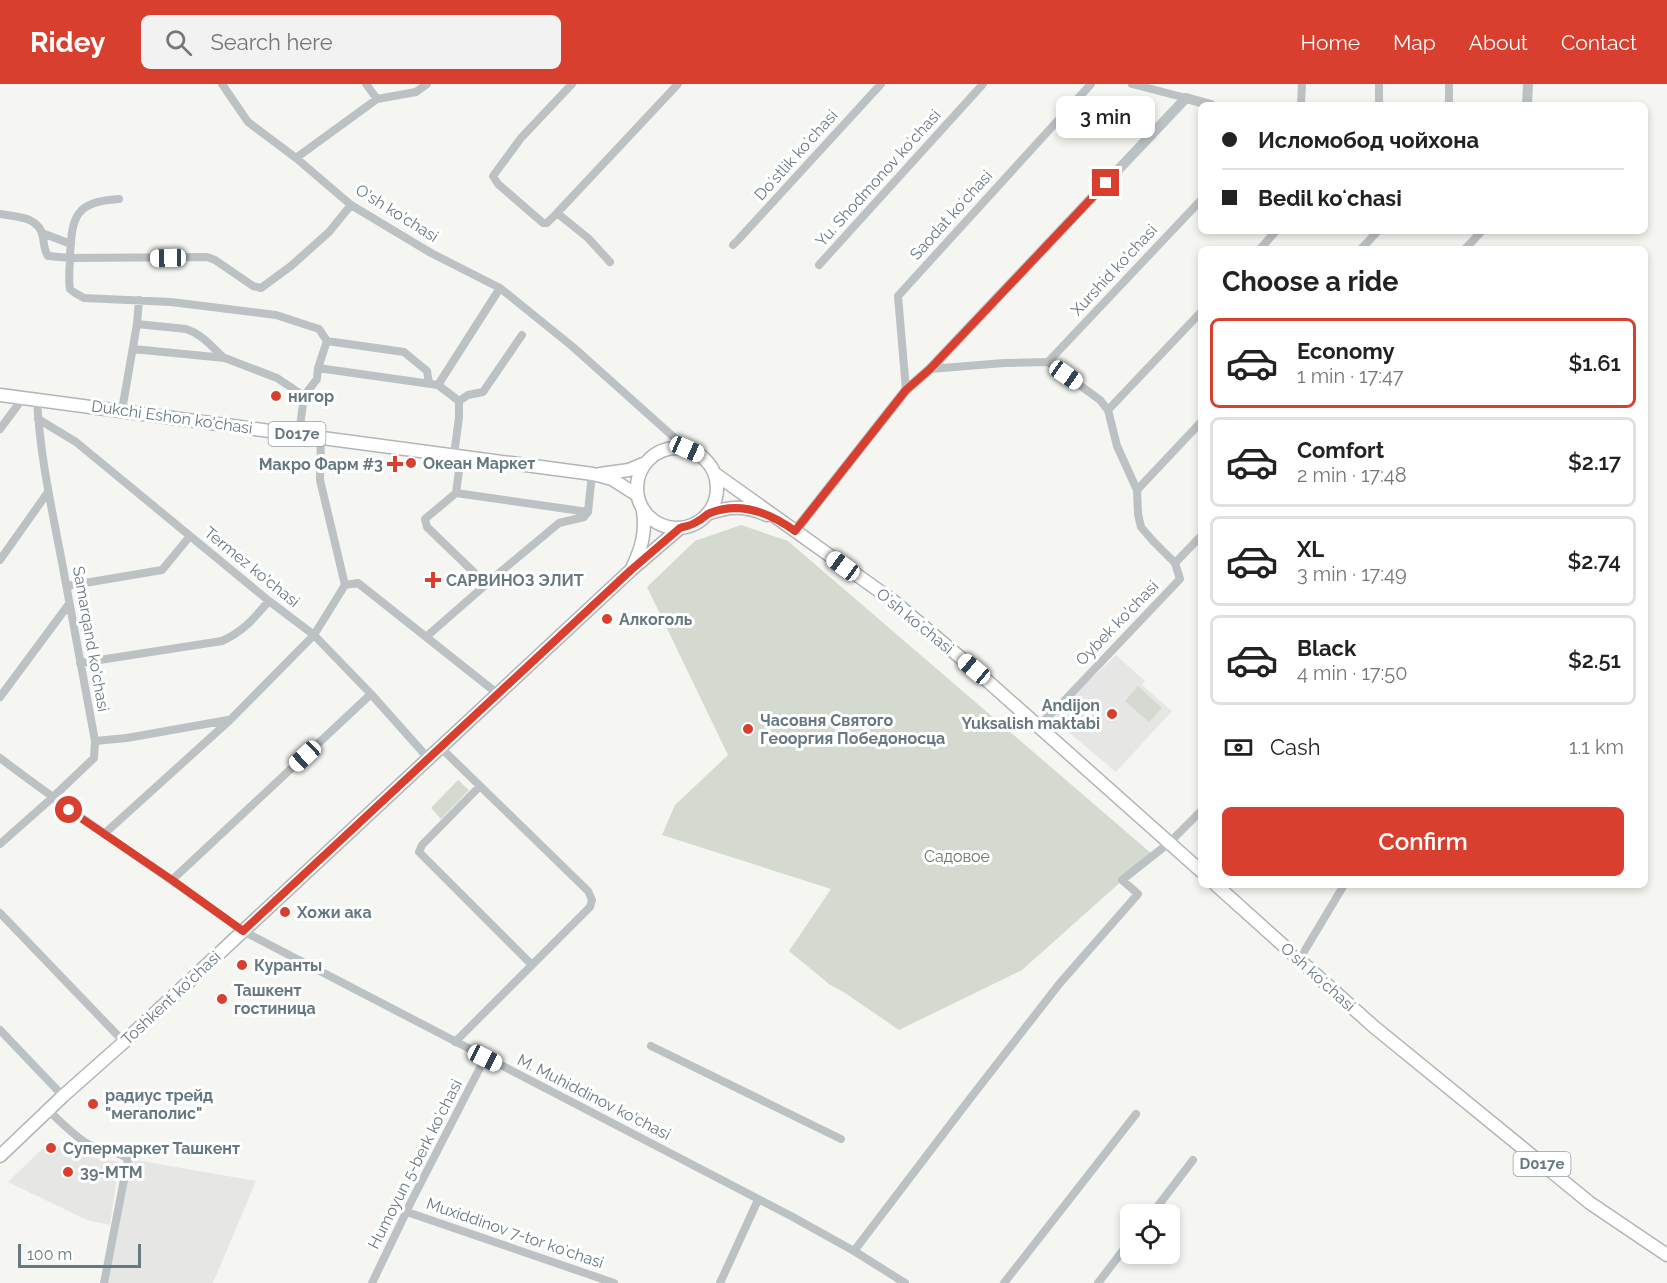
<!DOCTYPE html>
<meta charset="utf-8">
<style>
body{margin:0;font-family:Raleway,sans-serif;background:#f2f2f2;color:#222;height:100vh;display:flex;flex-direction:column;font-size:22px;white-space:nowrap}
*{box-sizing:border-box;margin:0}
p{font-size:20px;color:#767676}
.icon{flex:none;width:33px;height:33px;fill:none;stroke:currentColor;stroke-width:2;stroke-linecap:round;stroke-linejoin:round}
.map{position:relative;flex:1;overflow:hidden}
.drawer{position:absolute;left:1198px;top:162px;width:450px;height:642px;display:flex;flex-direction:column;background:#fff;border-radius:9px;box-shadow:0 3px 9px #0003}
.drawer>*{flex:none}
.hud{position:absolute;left:1198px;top:18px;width:450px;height:132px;border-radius:9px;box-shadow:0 3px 9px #0003;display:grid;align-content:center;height:132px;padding:0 24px;background:#fff}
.fabs{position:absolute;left:1120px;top:1120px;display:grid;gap:12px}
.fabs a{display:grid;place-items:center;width:60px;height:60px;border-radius:9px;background:#fff;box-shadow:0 3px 9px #0003;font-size:30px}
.scale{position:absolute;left:18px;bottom:15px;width:123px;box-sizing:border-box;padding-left:6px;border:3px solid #667981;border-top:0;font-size:16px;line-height:21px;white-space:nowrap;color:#667981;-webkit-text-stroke:4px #fff;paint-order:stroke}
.end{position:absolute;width:27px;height:27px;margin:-14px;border:8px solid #d83f2f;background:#fff;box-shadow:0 0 0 3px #fff}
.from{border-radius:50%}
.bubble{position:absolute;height:42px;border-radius:9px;background:#fff;box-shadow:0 3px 9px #0003;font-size:20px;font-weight:600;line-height:42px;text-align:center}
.car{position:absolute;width:18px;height:36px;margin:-18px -9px;border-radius:8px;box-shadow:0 0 4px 2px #0007;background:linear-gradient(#fff 24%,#345 0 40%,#fff 0 76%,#345 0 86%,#fff 0)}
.hud b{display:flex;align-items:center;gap:21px;height:57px;font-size:22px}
.hud b+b{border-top:2px solid #e0e0e0}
.hud i{width:15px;height:15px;background:#222}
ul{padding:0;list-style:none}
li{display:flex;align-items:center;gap:18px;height:90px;margin:0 12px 9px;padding:0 12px;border:3px solid #e0e0e0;border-radius:9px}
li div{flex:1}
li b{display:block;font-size:22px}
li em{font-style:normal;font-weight:600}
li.current{border-color:#d83f2f}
li>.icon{width:54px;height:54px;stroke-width:1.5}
h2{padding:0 24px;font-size:27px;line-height:72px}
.pay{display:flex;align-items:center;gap:15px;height:66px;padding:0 24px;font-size:22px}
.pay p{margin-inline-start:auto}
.action{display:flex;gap:12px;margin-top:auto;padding:12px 24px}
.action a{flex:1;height:69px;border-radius:9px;background:#d83f2f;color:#fff;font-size:24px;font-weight:600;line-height:69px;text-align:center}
header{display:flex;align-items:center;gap:36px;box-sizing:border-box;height:84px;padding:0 30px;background:#d83f2f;color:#fff}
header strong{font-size:28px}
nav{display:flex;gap:33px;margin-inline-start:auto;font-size:21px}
.search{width:420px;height:54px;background:#f2f2f2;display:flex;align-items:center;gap:15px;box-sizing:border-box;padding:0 21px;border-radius:9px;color:#767676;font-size:22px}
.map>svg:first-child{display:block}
.built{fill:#e6e6e5}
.green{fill:#d5dad1}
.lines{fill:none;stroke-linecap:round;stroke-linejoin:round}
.primary-casing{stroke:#b0b5b8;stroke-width:15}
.minor{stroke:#bcc1c3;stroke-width:8}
.tertiary{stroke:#bcc1c3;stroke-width:10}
.primary{stroke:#fff;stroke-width:12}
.route{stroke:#d83f2f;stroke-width:8}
.poi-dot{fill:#d83f2f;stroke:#fff;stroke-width:2}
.labels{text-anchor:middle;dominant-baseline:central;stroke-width:6;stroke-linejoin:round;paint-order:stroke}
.shield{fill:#fff;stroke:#94a1a7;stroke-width:1.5}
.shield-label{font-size:15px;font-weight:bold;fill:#667981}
.street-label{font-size:16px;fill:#667981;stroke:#fff}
.poi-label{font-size:16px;font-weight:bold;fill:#667981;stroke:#fff;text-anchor:start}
.park-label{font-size:16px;fill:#6b7964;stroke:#fff}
</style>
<header>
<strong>Ridey</strong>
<div class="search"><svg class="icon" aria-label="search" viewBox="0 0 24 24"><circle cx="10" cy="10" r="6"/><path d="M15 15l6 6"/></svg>Search here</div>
<nav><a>Home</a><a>Map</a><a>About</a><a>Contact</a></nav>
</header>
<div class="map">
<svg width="1667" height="1199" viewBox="0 0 1667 1199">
<rect width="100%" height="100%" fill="#f5f5f2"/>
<path class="built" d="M1116,571l29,26 -3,4 30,26 -56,61 -65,-55z
M51,1056l16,15 9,-6 7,7 36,6 -9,63 -23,-5 -79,-38z
M130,1075l126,22 -43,102h-106z"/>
<path class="green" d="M741,441l47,16 364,313 -130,116 -123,60 -54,-37 -16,-9 -40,-33 42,-62 -169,-54 13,-30 53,-50 -81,-168 48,-46z
M1138,602l24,22 -13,14 -24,-21z
M458,696l11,10 -28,29 -10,-11z"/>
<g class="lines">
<g class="primary-casing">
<path id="primary" d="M0,311l593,79 19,5 25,16
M637 404a40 40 0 1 1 80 0a40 40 0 1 1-80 0Z
M714,389l178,127 82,69 228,203
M600,390l29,-4 14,-6
M707,430c23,-8 37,-9 60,1
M633,482c9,-19 13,-35 10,-55
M1216,801l157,141 217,177 77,52
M0,1072l63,-60 61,-54 507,-472 49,-42"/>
</g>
<path class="minor" d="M222,0l26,38 48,36 55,47 80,48 69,35 73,59 114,102
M366,0l11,15
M1132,0l54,14
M1301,21l1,-21
M1379,21v-21
M1449,21v-21
M296,74l81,-59 39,-7 11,-8
M119,115c-44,3 -47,17 -49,57 0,11 -2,23 0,33l5,4 9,5 87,4 105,13 43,14 8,12 -9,27 -1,11 -13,17 -5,38
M557,129l-10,10h-4l-45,-39 -5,-8 28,-38 51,-54
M0,130c17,3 39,2 43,23 1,7 1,13 5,19l22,2 137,-1 8,3 38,26 8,2 30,-22 38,-34 22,-27
M42,149l29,11
M733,161l5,-5 143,-156
M1260,165l16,-18
M1361,165l17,-18
M1465,165l17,-18
M610,178l-22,-24 -31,-25 121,-129
M819,181l164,-181
M137,240l49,5c16,5 26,18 38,29
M327,257l77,11 23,19 2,12
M133,265l92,9 52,20 27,18
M1048,278l154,-163
M318,284l120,17 21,16v16l-5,38
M930,285l74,-6 44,-1 52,38 8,10 9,36 20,44 1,24 3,13 12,14 22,22
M438,301l62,-97
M906,306l-8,-94 193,-212
M459,317l9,-6 15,-3 39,-57
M122,326l15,-86 2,-24
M1108,326l94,-99
M38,335l38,23 193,159 45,34 57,59 57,64
M0,345l23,-31
M321,353l-1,43 25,105
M461,372l-5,37 -31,26 2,8 59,57
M1137,406l65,-69
M456,409l132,19
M0,476l48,-68
M67,502l95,-16 28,-34
M426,553l72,-63 61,-51 25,-6 4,-5 4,-38
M80,579l142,-22c22,-10 31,-22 47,-40
M0,613l69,-93
M1038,642l26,-25 116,-122 -5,-16 27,-28
M95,657l32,-3 101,-18
M440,663l148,144 4,9 -2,7 -135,135
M0,674c79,60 162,115 243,173l548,285 63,35 51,32
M480,702l-58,59 -3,7 113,113
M104,750l126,-114 84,-85 31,-50 13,-2 140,111
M0,760l52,-46 42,-40 1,-17c-10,-52 -19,-105 -29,-157 -11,-62 -26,-122 -29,-185
M172,796l199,-186
M0,829l124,129
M1299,876l45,-75
M0,946l63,66
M651,962l190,93
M48,1026c12,11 26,26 40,34 12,7 29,6 40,15l-24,124
M407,1128l207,71
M1151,1131l42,-55
M854,1167l118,-155 88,-113 78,-89 -16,-14 47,-37 33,-33
M372,1199l40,-83 73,-142
M720,1199l38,-83
M1004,1199l132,-169
M1098,1199l33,-43"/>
<path class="tertiary" d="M1527,21l1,-21
M795,447l111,-141 24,-21 256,-271 25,7"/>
<use href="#primary" class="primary"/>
</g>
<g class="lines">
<path class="route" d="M69,726l103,70 71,51 388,-361 49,-42c7,-2 13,-3 18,-7 5,-2 7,-6 12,-8 30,-12 60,0 85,18l111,-141 24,-21 176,-186"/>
</g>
<g class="poi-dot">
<circle cx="276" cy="312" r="6"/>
<circle cx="411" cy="379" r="6"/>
<path d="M392 371h6v6h6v6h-6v6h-6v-6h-6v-6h6z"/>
<path d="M430 487h6v6h6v6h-6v6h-6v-6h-6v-6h6z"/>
<circle cx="607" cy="535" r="6"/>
<circle cx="1112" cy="630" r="6"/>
<circle cx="748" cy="645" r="6"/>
<circle cx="285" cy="828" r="6"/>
<circle cx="242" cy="881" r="6"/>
<circle cx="222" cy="915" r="6"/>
<circle cx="93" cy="1020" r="6"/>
<circle cx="51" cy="1064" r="6"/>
<circle cx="68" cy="1088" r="6"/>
</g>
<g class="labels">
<g class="shield">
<rect x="268.5" y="338" width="57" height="24" rx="4.5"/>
<rect x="1513.5" y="1068" width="57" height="24" rx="4.5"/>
</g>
<g class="shield-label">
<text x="297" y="350">D017e</text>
<text x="1542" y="1080">D017e</text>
</g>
<g class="street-label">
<text transform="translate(796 71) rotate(-48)">Doʻstlik koʻchasi</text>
<text transform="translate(878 94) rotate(-48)">Yu. Shodmonov koʻchasi</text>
<text transform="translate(397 129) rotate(32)">O'sh ko'chasi</text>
<text transform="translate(951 131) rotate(-48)">Saodat koʻchasi</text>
<text transform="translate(1114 186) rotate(-47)">Xurshid ko'chasi</text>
<text transform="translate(172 333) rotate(8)">Dukchi Eshon ko'chasi</text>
<text transform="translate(252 483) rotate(39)">Termez ko'chasi</text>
<text transform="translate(915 537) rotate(39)">Oʻsh koʻchasi</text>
<text transform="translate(1117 539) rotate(-46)">Oybek ko'chasi</text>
<text transform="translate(91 555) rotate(80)">Samarqand ko‘chasi</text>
<text transform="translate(1318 893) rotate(42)">Oʻsh koʻchasi</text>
<text transform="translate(171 914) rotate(-43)">Toshkent ko'chasi</text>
<text transform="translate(594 1013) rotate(27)">M. Muhiddinov ko'chasi</text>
<text transform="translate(415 1080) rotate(-63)">Humoyun 5-berk koʻchasi</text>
<text transform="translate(515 1149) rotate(19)">Muxiddinov 7-tor koʻchasi</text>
</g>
<g class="poi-label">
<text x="288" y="312">нигор</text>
<text x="423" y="379">Океан Маркет</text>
<text x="383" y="380" text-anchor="end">Макро Фарм #3</text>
<text x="446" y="496">САРВИНОЗ ЭЛИТ</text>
<text x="619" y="535">Алкоголь</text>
<text x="1100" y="621" text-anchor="end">Andijon<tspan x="1100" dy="18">Yuksalish maktabi</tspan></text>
<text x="760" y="636">Часовня Святого<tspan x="760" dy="18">Геооргия Победоносца</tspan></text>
<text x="297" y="828">Хожи ака</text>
<text x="254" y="881">Куранты</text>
<text x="234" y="906">Ташкент<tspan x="234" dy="18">гостиница</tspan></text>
<text x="105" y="1011">радиус трейд<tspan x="105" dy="18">"мегаполис"</tspan></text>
<text x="63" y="1064">Супермаркет Ташкент</text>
<text x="80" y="1088">39-MTM</text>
</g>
<g class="park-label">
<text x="957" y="772">Садовое</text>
</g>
</g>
</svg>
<div class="fabs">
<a><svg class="icon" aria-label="locate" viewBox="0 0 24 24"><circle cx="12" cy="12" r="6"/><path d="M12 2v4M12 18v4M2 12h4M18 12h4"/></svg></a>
</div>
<div class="scale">100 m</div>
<i class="end from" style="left:69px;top:726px"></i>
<i class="end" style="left:1106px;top:99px"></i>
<div class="bubble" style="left:1056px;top:12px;width:99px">3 min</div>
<i class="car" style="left:168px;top:174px;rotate:269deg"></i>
<i class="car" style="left:1066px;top:291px;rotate:125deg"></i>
<i class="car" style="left:687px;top:365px;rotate:114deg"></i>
<i class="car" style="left:843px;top:482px;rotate:306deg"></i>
<i class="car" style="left:974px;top:585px;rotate:310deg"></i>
<i class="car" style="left:305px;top:672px;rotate:227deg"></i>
<i class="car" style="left:485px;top:974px;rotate:117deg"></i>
<div class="hud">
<b><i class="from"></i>Исломобод чойхона</b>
<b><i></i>Bedil koʻchasi</b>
</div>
<section class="drawer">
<h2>Choose a ride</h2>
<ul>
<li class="current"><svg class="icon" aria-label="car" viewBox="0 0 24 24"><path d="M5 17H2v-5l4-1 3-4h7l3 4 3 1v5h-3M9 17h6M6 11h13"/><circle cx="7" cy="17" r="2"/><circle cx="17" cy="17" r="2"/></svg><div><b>Economy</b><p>1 min · 17:47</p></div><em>$1.61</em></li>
<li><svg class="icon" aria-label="car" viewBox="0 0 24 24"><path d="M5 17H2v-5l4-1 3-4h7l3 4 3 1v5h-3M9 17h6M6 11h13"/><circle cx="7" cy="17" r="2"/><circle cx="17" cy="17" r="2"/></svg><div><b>Comfort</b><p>2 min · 17:48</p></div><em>$2.17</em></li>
<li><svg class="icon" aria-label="car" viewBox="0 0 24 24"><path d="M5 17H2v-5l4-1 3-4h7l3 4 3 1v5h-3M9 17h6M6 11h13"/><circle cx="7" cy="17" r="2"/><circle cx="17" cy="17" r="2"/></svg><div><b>XL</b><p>3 min · 17:49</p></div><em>$2.74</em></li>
<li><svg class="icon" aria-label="car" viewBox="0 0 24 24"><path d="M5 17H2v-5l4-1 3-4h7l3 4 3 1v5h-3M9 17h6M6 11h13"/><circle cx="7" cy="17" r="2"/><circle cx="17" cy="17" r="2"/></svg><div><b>Black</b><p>4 min · 17:50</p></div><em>$2.51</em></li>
</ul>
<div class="pay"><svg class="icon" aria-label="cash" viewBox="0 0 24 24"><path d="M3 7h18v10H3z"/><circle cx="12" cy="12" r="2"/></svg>Cash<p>1.1 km</p></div>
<div class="action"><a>Confirm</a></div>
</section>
</div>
